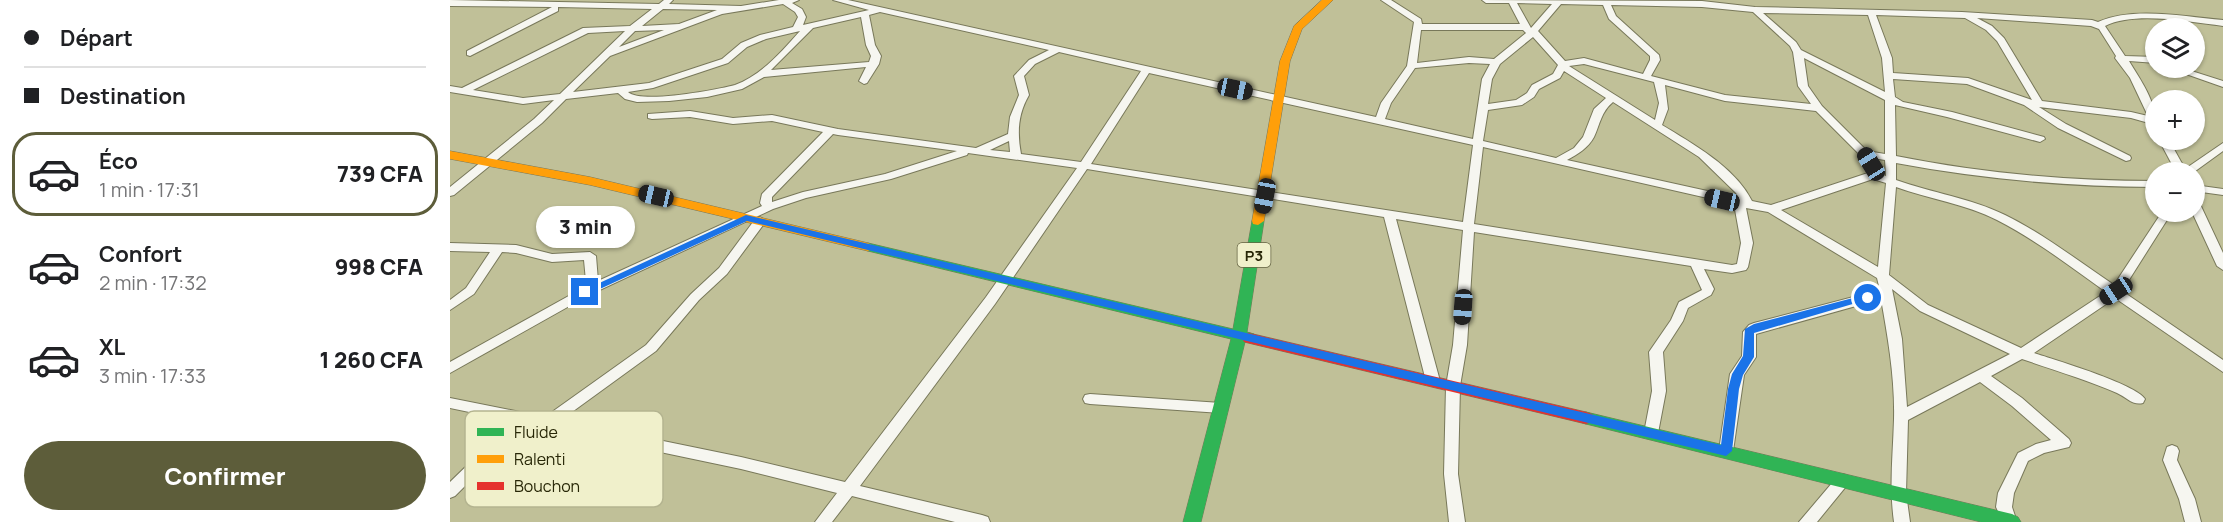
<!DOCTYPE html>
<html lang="fr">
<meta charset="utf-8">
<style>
body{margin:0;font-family:Manrope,sans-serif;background:#f2f2f2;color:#202124;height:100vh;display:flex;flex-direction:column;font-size:22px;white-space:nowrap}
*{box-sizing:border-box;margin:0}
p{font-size:20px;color:#757577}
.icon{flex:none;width:33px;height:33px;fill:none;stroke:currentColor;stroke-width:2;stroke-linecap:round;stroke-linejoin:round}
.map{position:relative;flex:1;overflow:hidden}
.panel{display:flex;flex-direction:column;background:#fff;width:450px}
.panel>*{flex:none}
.hud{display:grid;align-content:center;height:132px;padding:0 24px;background:#fff}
.fabs{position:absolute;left:1695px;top:18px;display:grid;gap:12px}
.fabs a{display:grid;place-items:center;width:60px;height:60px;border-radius:50%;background:#fff;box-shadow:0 2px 4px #0004;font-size:30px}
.end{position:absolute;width:27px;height:27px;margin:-14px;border:8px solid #1a73e8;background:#fff;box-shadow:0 0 0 3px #fff}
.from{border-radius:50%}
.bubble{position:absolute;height:42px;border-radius:21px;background:#fff;box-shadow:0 2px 4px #0004;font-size:20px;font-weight:800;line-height:42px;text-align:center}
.car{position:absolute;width:18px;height:36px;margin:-18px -9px;border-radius:8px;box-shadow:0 0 4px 2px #0007;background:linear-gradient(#222 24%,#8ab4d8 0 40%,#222 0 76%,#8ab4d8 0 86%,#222 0)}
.hud b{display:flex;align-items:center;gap:21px;height:57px;font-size:22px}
.hud b+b{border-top:2px solid #e0e0e0}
.hud i{width:15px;height:15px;background:#202124}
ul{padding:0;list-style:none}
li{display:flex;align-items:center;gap:18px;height:84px;margin:0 12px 9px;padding:0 12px;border:3px solid transparent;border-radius:24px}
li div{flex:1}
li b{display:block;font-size:22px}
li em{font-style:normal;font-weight:800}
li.current{border-color:#5d5d3a}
li>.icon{width:54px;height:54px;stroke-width:1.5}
.action{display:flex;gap:12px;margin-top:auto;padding:12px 24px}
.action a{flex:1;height:69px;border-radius:36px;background:#5d5d3a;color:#fff;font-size:24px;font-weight:800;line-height:69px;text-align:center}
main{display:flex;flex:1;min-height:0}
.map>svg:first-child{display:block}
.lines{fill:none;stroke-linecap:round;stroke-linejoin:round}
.street-casing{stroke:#78785a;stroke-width:2}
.fast-casing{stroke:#78785a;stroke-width:1}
.slow-casing{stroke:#78785a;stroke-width:1}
.jam-casing{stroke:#78785a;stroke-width:1}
.street{fill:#f6f6f0;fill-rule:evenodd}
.fast{fill:#30b455;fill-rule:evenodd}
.slow{fill:#ff9f0a;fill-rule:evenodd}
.jam{fill:#e5322d;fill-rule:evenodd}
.route{fill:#1a73e8}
.labels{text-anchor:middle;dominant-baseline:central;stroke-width:6;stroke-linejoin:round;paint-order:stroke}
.shield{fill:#f0f0cb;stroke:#646342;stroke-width:1.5}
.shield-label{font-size:15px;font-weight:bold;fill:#282707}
.key{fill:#f0f0cb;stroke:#b4b490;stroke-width:1.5}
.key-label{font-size:16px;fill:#282707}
</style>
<main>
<section class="panel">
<div class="hud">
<b><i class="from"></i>Départ</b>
<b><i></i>Destination</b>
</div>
<ul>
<li class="current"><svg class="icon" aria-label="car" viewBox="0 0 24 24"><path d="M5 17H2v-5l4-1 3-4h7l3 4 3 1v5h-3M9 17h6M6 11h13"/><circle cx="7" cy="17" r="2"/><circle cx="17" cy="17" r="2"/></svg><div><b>Éco</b><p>1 min · 17:31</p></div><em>739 CFA</em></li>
<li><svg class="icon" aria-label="car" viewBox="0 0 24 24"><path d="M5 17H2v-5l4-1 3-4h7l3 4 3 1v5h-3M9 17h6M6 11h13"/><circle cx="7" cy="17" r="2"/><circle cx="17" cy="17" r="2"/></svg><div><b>Confort</b><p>2 min · 17:32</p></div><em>998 CFA</em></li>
<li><svg class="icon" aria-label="car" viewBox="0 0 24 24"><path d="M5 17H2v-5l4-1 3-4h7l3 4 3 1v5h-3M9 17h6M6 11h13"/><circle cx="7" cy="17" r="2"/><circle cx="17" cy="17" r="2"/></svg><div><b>XL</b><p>3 min · 17:33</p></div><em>1 260 CFA</em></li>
</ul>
<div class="action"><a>Confirmer</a></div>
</section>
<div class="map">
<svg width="1773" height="522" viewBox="0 0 1773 522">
<rect width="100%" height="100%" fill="#c0c098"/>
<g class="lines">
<g class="street-casing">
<path id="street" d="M0,0l209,4 5,-4h9l-4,4 72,2 38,-6h20l-7,3 10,6 4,8 -3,8 66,-15 -36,-10h15l528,117 5,-14 26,-37 7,-44 -33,-22h10l30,19 1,5h98l-11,-21h-23l-4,-3 220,1 53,6 207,5 130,8 6,2c35,-16 88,-5 125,-2v6c-33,-4 -88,-15 -118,0l20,30 31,1v6l-27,-2c12,20 27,40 27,64l-25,-7 -92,-11 27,17 64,32 1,2 -1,2 -4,1 -68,-33 -34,-23 -57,-21 -74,-5 2,18 8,5 49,10 92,25 1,2 -5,3 -93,-25 -52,-12 1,51c85,17 173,25 260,25v6c-87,0 -175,-8 -260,-24v17c36,13 75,18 109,35 39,19 73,46 109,70l48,-73h10l-50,79 101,69v12l-108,-74 -81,55c21,7 102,31 111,46l-2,4c-10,3 -17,-6 -26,-10 -30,-13 -63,-23 -95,-34l-31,17 31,22 47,41 2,4 -2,4 -25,6 -16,8 -14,32 -2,14 5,15h-14l-7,-15 2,-14 20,-40 18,-9 15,-4 -39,-34 -32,-24 -72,38 -2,73 4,29h-16c-5,-36 -1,-67 0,-103 1,-40 -6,-81 -13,-120l-125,35v23l-12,18 -11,76 -2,4 -5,2 -5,-2 -2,-4 11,-77 12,-18 1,-24 6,-7 5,-2 126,-33 -3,-12 -109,-66 -22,-4 7,35 -5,24 -2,3 -14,3 -28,-4 10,20 -3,6 -23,13 -5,13 -20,31 3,39 -8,42 -2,4 -5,2 -5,-2 -2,-4 8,-42 -3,-39 22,-32 8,-18 23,-12 -11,-24 -217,-34 -7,113 -7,41 -2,88 7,48h-16l-5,-48 2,-88 7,-41 10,-115 -67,-11 44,162 -2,4h-10l-2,-4 -42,-164 -297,-48 -92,135 -135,182 122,29 6,2 2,5h-35l-103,-26 -20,26h-17l22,-29 -96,-24 -214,-45 -72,72 -5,2v-16l63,-61 -63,-13v-10l95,19 101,-72 45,-51 28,-26 37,-50 4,-1 6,4 -39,53 -28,26 -43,51 -95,69 180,37 104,25 141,-185 91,-129 -109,-15 -1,2 -76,24 -85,19 -33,11 -184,86 -139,78v-11l133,-74 3,-7 -2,-21 -32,2 -36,-9 -14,-1 -28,42 -24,16v-10l16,-12 24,-36 -40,-1v-8l66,2 36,9 38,-2 6,4 2,25 164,-75 -2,-3 2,-9 61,-62 -51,-11 -39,3 -43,-7 -38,2 -4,-1v-4l42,-3 43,7 39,-3 66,14 138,19 32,-14 2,-17 9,-22 -5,-19 15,-16 20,-10 -169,-38 -11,3 6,30 6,11 -2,8 -12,19 -3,1 -5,-3 7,-14 -102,10 -22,12 -35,8 -38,4 -32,1 -12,-3 -7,-6 -52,6 -24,24 -88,72 -4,1v-9l84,-68 20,-19 -31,4 -73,-12v-6l12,2 121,-60 47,-2 22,-17 -94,-2v4l-88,45 -3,-1v-4l85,-44 -102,-1zM1067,3l35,1 -21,24zM333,4l12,8 3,5 -5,10 -33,8 -19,8 -19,16 -73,24 -76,9 37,-36 112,-42zM1111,4l42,1 6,14 41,37v4l-7,14 -59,-16 -19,3 -27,-30zM1161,5l91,2 51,5 37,34 3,6 5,34 13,18 -86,-9 -74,-19 9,-16 -1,-5 -43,-39zM213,9l54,1 -38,14 -37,2zM1313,13l105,2 14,43 3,34 -84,-42 -5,-8zM1426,15l89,3 21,12 11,11 35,59 -64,-22 -75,-5 -1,-15zM411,17l5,28 5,11 -2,6 -98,8 42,-42zM1527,18l114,8 8,3 17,27 -1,2 15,20 18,38 -17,-4 -89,-11 -38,-63 -12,-12zM214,30l-45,17 16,-16zM971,30h102l3,3 -32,26 -25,-2 -52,6zM175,31l-65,63 -37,4 -50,-8 115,-57zM350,31c-18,20 -38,44 -65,54 -19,5 -94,19 -107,7l25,-4 75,-25 19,-16 19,-8zM1083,37l25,28 -5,9 -21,11 -5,8 -11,7 -28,4 4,-25 8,-15zM609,52l82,19 -60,91 -60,-8c-4,-22 -3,-40 8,-59l-5,-19 11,-12zM1354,58l81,42v54l-18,-3 -45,-45 -14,-20zM1019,63l21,1 -8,15 -9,60 -88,-20 6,-16 24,-35zM1134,64l70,18 5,21 -4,17 -86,-54zM1114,71l42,27 -12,11 -11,28 -9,11 -18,10 -73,-17 5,-31 34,-5 12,-8 5,-8 21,-11zM699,73l324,72 -10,77 -372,-58zM1215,85l60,16 91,10 44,44 11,17 -100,33 -19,-4c-17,-34 -59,-57 -90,-76l6,-16zM1163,102l86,55 37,36 3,5 -172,-38c11,-6 21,-12 27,-23 6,-13 7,-25 19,-35zM383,134l5,1 119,16 -72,23 -82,18 -31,10v-5zM559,141l1,11 -20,-2zM1033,147l251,57 7,39 -4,21 -5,1 -258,-41zM1422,158l13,2 1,16 -3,-1zM1423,179l13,4 -8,84 -97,-57zM1446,187c33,12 70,17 101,33 39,20 74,47 109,72l-85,56 -93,-43 -39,-30zM1442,289l28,22 90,43 -103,53 -5,-68z
M1719,68h13l41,13v6z
M1709,140h10l16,29 38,-26v8l-29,21h-18z
M1744,185l29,4v6l-29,-4z
M1744,201l6,3 23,49v17l-6,-4 -25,-54h2z
M640,394l131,9 5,1 2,4 -2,4 -5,1 -131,-9 -5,-1 -2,-4 2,-4z
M1722,445l5,2 2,4 -2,9 18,39 6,23h-16l-6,-23 -16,-39 4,-13z
M1393,474l5,2 3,4 -3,4 -31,38h-18l39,-46z"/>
</g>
<g class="fast-casing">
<path id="fast" d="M808,217l6,4 -17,111 7,2 2,4 -2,4h-9l-44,180h-18l48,-183 -363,-88 -7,-4 7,-4 365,86 19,-108z
M1136,412l426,102 6,3 3,5h-40l-395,-98 -6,-2 -2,-4 2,-4z"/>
</g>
<g class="slow-casing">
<path id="slow" d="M872,0h11l-31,29 -12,32 -26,160 -6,4 -5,-1 -1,-3 28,-160 14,-35z
M0,151l140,26 278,66 7,4 -7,4 -278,-66 -140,-26z"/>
</g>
<g class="jam-casing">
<path id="jam" d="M799,333l337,79 6,2 2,4 -2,4 -6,2 -342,-82 -2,-4 2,-4z"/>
</g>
<use href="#street" class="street"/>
<use href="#fast" class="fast"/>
<use href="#slow" class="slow"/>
<use href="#jam" class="jam"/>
</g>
<path class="route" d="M296,215l975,230 7,-56 4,-15 11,-18 2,-27 9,-5 114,-30 5,4 -119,35v24l-11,18 -4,14 -7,62 -6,5 -979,-235 -158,73 -9,-2z"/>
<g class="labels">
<rect class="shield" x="787.5" y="243" width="33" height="24" rx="4.5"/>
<g class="shield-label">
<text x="804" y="255">P3</text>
</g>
</g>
<rect x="15" y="411" width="198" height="96" rx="9" class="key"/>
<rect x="27" y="428" width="27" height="8" fill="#30b455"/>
<rect x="27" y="455" width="27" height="8" fill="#ff9f0a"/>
<rect x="27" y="482" width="27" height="8" fill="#e5322d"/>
<g class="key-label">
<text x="64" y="438">Fluide</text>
<text x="64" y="465">Ralenti</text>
<text x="64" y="492">Bouchon</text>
</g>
</svg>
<div class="fabs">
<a><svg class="icon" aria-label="layers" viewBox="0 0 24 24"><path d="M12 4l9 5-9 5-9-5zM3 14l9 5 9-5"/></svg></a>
<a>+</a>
<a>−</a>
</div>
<i class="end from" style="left:1418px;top:298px"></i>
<i class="end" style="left:135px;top:292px"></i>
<div class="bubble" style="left:86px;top:206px;width:99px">3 min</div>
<i class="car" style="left:785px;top:89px;rotate:102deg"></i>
<i class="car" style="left:1421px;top:164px;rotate:328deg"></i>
<i class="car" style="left:206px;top:196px;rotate:283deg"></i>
<i class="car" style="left:815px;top:196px;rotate:191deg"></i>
<i class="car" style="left:1272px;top:200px;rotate:283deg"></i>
<i class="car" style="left:1666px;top:291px;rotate:237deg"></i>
<i class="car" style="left:1013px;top:307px;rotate:184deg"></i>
</div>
</main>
